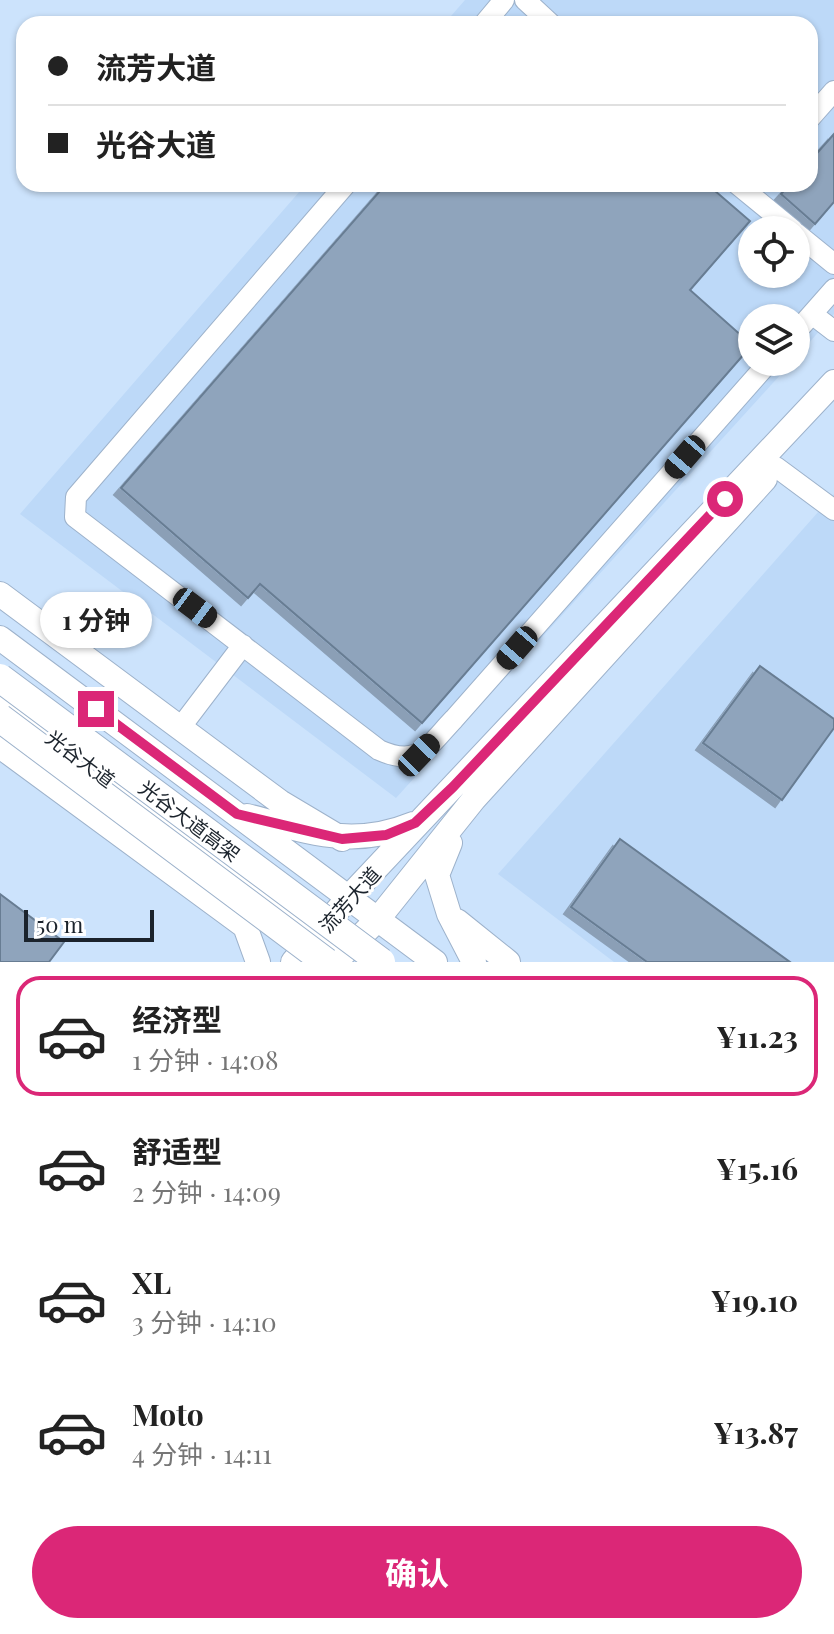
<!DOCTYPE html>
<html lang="zh">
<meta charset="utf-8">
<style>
body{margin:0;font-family:"Playfair Display","Noto Sans SC",serif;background:#f6f6f6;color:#222;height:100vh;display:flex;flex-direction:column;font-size:30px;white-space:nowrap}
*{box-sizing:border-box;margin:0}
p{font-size:26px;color:#767676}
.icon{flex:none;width:44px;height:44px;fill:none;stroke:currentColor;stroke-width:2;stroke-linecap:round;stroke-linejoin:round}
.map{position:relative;height:962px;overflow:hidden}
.panel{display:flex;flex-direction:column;background:#fff;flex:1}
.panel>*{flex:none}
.guide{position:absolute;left:16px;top:16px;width:802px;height:176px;border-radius:24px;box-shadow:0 2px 6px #0004;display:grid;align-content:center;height:176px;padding:0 32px;background:#fff}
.fabs{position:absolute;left:738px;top:216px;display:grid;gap:16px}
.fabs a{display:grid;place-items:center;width:72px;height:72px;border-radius:50%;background:#fff;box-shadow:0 2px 6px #0004;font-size:40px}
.scale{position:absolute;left:24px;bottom:20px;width:130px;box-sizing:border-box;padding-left:8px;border:4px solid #1b232c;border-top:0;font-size:22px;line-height:28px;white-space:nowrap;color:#1b232c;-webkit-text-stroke:6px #fff;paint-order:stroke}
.end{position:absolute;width:36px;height:36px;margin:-18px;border:10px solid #db2777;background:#fff;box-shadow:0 0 0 4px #fff}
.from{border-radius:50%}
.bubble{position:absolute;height:56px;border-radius:28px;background:#fff;box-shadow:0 2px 6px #0004;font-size:26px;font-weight:700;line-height:56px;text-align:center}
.car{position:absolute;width:24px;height:48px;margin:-24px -12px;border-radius:10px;box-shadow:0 0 6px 2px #0007;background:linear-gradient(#222 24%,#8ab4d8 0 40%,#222 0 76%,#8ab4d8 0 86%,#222 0)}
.guide b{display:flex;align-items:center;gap:28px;height:76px;font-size:30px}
.guide b+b{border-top:2px solid #e0e0e0}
.guide i{width:20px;height:20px;background:#222}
ul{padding:14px 0 0;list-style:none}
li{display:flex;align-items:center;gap:24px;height:120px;margin:0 16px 12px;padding:0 16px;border:4px solid transparent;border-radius:24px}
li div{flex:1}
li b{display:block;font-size:30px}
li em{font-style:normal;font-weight:700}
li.active{border-color:#db2777}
li>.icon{width:72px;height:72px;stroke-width:1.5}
.action{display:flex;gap:16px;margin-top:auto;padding:16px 32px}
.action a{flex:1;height:92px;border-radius:48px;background:#db2777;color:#fff;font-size:32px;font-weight:700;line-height:92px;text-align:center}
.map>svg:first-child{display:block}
.built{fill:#bdd9f8;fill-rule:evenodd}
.building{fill:#8fa4bc;stroke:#687d93;stroke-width:2;filter:url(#shadow)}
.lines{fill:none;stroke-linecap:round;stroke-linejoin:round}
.minor-casing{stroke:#9db2cb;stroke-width:22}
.major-casing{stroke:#9db2cb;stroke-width:26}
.minor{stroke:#fff;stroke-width:20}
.major{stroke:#fff;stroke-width:24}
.highway-bridge-casing{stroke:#9db2cb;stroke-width:30;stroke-linecap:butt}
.highway-bridge{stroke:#fff;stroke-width:28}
.route{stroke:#db2777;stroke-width:10}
.labels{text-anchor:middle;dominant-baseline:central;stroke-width:6;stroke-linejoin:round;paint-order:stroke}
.street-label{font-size:20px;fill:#1b232c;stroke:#fff}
</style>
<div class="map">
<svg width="834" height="962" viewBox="0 0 834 962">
<defs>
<filter id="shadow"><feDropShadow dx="-7" dy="7" stdDeviation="0" flood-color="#0004"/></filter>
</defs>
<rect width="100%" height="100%" fill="#cce3fc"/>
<path class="built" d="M465,0h369v314l-38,44v-40h-44v44h40l-396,436 -376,-284 286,-330h504v-160h-366zM752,230h44v44h-44z
M834,494v468h-220l-116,-88z"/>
<path class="building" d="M834,134v68l-19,22 -34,-30 9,-10h20v-23z
M386,184h321l43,37 -60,69 62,55 -330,378 -162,-139 -12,14 -127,-110z
M760,666l74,53v9l-52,72 -79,-57z
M620,839l170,123h-143l-76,-55z
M0,894l64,48 -15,20h-49z"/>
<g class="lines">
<g class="minor-casing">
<path id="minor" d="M525,0l26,24
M484,24l20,-24
M810,118l24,-27
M346,184l-270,313 -1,20 304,233c40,18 49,-4 75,-31l315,-357
M737,184l56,46
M796,233l38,31
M812,314l22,17
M796,332l38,-43
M776,467l58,43
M180,728l63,-83"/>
</g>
<g class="major-casing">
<path id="major" d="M0,594l280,208 62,37
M0,638l435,324
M0,697l329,244
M0,746l246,181
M247,816c61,15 105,33 166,8
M450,843l-13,32 12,39 25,48
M241,915l17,47
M457,921l51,41
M293,962l56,-65 485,-515
M335,962l43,-43 96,-120 291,-320"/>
</g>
<use href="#minor" class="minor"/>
<use href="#major" class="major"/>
<g class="highway-bridge-casing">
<path id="highway-bridge" d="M0,678l381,284
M0,718l326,244"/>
</g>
<use href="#highway-bridge" class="highway-bridge"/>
</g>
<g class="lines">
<path class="route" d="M96,709l141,105 105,25 44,-4 29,-12 38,-36 272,-288"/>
</g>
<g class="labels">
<g class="street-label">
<text transform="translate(81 758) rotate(37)">光谷大道</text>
<text transform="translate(190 820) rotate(37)">光谷大道高架</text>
<text transform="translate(349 899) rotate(-48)">流芳大道</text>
</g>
</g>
</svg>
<div class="fabs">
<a><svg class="icon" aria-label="locate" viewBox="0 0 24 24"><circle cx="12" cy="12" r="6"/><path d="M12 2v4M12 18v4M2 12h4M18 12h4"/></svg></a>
<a><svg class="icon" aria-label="layers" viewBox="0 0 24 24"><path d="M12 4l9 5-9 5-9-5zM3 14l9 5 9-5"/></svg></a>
</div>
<div class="scale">50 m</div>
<i class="end from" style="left:725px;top:499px"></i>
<i class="end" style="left:96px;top:709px"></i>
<div class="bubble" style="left:40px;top:592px;width:112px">1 分钟</div>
<i class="car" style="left:685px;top:457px;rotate:221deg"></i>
<i class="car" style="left:195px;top:608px;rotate:127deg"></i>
<i class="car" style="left:517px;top:648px;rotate:221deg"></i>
<i class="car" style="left:419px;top:755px;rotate:44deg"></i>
<div class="guide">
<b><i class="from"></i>流芳大道</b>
<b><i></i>光谷大道</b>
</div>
</div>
<section class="panel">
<ul>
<li class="active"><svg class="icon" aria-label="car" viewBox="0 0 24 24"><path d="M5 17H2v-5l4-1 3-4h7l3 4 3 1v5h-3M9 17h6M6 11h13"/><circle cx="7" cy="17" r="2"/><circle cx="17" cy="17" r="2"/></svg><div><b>经济型</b><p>1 分钟 · 14:08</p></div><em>¥11.23</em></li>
<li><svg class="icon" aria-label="car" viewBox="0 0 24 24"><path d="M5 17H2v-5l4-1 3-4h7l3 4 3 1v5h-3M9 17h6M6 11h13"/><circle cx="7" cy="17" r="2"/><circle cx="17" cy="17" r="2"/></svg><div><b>舒适型</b><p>2 分钟 · 14:09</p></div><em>¥15.16</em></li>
<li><svg class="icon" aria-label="car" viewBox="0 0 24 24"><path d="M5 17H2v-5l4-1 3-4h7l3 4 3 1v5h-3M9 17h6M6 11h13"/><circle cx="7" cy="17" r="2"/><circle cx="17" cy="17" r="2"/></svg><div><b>XL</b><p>3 分钟 · 14:10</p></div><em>¥19.10</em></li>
<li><svg class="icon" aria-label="car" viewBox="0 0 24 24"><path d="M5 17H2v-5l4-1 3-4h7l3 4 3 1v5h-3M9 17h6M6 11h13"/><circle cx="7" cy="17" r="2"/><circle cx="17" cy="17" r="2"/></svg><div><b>Moto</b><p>4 分钟 · 14:11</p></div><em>¥13.87</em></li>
</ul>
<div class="action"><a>确认</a></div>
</section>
